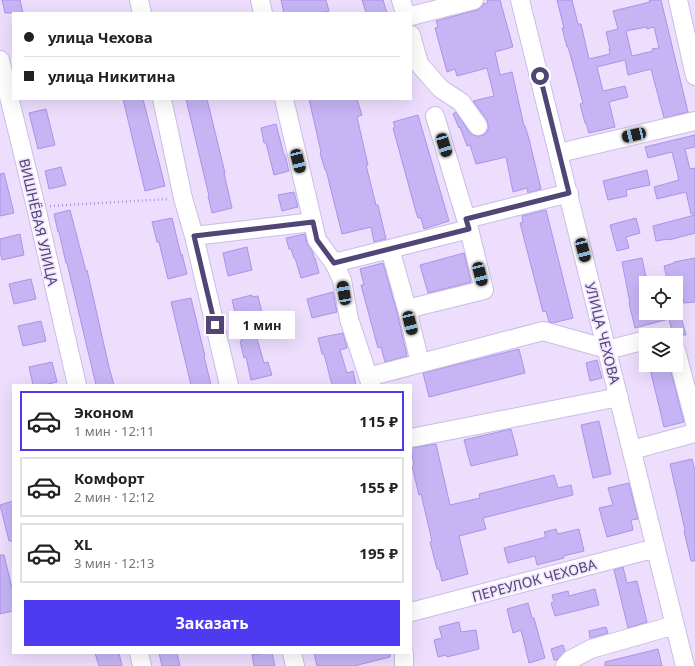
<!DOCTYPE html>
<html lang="ru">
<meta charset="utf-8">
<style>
body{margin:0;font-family:"Noto Sans",sans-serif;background:#f2f2f2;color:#222;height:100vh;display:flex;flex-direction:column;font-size:15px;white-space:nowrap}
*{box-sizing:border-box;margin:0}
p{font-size:13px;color:#767676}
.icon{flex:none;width:22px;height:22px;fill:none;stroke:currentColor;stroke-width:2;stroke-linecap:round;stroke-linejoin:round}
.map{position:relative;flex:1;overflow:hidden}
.details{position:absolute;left:12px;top:384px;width:400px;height:270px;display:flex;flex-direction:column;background:#fff;border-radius:0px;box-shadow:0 4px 16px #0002}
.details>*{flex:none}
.banner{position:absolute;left:12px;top:12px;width:400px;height:88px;border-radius:0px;box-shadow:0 4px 16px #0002;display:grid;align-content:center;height:88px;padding:0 12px;background:#fff}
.tools{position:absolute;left:639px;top:276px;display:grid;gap:8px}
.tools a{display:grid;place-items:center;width:44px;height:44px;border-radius:0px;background:#fff;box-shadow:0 4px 16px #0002;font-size:20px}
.end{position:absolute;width:18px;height:18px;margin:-9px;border:5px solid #504575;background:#fff;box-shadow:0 0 0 2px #fff}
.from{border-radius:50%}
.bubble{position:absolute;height:28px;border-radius:0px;background:#fff;box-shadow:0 4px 16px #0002;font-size:13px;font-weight:700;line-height:28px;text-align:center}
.car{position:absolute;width:12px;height:24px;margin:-12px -6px;border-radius:5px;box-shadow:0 0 3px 1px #0007;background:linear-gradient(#222 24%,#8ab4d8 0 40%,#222 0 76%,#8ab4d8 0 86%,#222 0)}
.banner b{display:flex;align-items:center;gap:14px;height:38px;font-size:15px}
.banner b+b{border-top:1px solid #e0e0e0}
.banner i{width:10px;height:10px;background:#222}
ul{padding:7px 0 0;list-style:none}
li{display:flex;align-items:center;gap:12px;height:60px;margin:0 8px 6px;padding:0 4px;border:2px solid #e0e0e0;border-radius:0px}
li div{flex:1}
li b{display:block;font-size:15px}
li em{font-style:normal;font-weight:700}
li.active{border-color:#4e3af0}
li>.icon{width:36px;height:36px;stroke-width:1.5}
.primary-button{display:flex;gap:8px;margin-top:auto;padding:8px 12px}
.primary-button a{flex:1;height:46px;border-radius:0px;background:#4e3af0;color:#fff;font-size:16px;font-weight:700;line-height:46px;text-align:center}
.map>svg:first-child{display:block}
.building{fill:#c6b4f5;stroke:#aa93e8;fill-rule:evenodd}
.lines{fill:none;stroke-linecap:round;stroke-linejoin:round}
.minor-casing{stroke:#cabde4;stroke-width:20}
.path{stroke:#a998d9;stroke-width:2.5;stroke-dasharray:1 3;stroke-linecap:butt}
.minor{stroke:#fff;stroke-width:18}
.route{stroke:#504575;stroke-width:5}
.labels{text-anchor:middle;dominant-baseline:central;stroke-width:3.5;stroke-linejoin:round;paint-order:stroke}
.street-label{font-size:14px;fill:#504575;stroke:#f2e6ff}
</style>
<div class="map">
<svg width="695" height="666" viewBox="0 0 695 666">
<rect width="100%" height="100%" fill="#eedefe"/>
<path class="building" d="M2,0h18l3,13h-18z
M281,0h45l3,11 -10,2h-35z
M362,0h21l4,13h-21z
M487,0h13l13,47 -18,5 5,23 12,-3 12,54h1l4,13 12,50 -13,4 -1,-5 -14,4 -7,-35 -30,7 -6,-19 -3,1 -7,-19 -1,1 -6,-14 3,-2 13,20 4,3 6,1 5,-1 4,-5v-5l-1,-5 -14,-19 21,-5 -7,-28 -30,8 -2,-7 -8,3 -12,-44 3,-1 -2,-6 41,-11 4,-2 2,-4 5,-1z
M557,0h15l6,24h3l8,35 21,-5 -1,-5h1l-4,-17 12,-3 -5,-18 37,-9 -1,-2h12l27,112 -24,6 -13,-49 -23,6 -3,-15 -28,7 6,24 22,-5 3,11 -19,5 6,25 -26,6 -3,-10h-1l-5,-19 3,-1 -11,-42 -4,-14h-1l-5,-19h2zM647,27v2l7,-2 5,21 -7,1 1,2 -21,5 -6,-25z
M123,99h20l22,87 -20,5z
M186,99h21l18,74h-1l8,35 -20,5 -4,-17h1z
M309,99h48l5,16 -5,2 11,48h-2l10,40h2l8,34 -12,3 -3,-15 -29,7 -16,-64h-1l-5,-17 1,-1z
M46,109l9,36 -17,4 -9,-36z
M418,115l31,106 -25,8 -3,-11h-3l-2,-6 -23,-84 2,-1 -2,-5z
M276,124l8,31h1l4,16 -15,4 -8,-32h-2l-3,-15z
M695,135v12l-10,2 5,20 5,-1v46h-4l-5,-22 -29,7 -3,-12 25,-7 -7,-28 -24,6 -3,-11z
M61,167l5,18 -17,4 -4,-18z
M647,170l3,15 -24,5 1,6 -19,4 -5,-19z
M4,173l10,40 -14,3v-42z
M294,192l4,15 -16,4 -4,-16z
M70,210l16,61 1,-1 22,97 5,18h-18l-29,-122h-1l-7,-31h-1l-4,-18z
M546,210l27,108 -20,5 -4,-1 -3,-11 -3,1 -23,-89 3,-1 -1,-6z
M695,215v18l-26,7 -1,-1 -12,2 -3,-15z
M172,218l9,37 1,-1 5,20 -19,5 -9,-37h-2l-5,-20z
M636,218l4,15 -14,4 3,11 -12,3 -7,-26z
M20,234l4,21 -22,5 -2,-9v-12z
M305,234l2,9 5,8 2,7h1l4,15 -18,5 -6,-20h-1l-3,-9h-2l-3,-11z
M247,247l5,23 -24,6 -5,-23z
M464,253l7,29 -43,11 -8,-28z
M642,258l4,19 -3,1 3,14v21h34l6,22h-13l-4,-16 -34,9 -6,-25h1l-8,-41z
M695,258v44l-11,1 -6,-26 -1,-1 -10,3 -3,-13 10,-3v-1z
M383,263l14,49 10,44 -22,6 -4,-15 -3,1 -6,-22 -11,-41h3l-4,-16z
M31,279l5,20 -22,5 -5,-20z
M333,292l4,20 -25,6 -5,-19z
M252,295v2l6,-1 5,22 -8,1 4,15 -3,1 8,28 4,-1 4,13 -21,5 -5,-23 -2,1 -4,-17h2l-10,-41z
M191,298l14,58h-1l7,29h-20l-20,-83z
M41,321l5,20 -23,5 -5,-20z
M343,333l4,15 -7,2 7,23 6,-2 3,14h-24l-8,-31h-2l-4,-16z
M519,349l6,24 -96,24 -6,-24z
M597,360l5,18 -12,3 -4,-18z
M52,362l5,20 -13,3h-11l-4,-18z
M649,365h20l15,57 -20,5z
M599,421l12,53 -18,4 -12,-53z
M511,429l7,26 -47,11 -7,-26z
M436,444l14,61 30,-7 -1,-4 75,-19 4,13 13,-3 2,10 -90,23 3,11 -27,7 9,38 -26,7 -3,-12h-2l-7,-27 2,-1 -11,-47 -2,1 -7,-29 2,-1 -3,-17z
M692,459l3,12v90h-4l-7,-30 1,-1 -15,-66z
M629,483l9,36 -7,1 2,10 -26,7 -8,-29 14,-3 -5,-17z
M13,501v40h-4l-9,-36z
M556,529l2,5 21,-5 5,22 -21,5 1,2 -27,7 -2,-9 -27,7 -4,-15 42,-11 -2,-5z
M0,555h4l9,37v19l-13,3z
M623,567l4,16 10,-2 10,41 -19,6 -14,-58z
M595,589l4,16 -44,11 -4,-13 3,-1 -2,-7 16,-4 1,5z
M528,603l4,15h2l11,40 -16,5 -8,-33 -8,3 -6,-24z
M459,622l2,10 15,-2 3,19 -32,8 -1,-2 -8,2 -4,-17 8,-2 -3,-11z
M606,627l2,6 -18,5 -1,-7z
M563,645l2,6 -8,9h-3l-3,-11z
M658,649l4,17h-57v-4z
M95,653h24l3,13h-23z
M159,653h18l3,13h-18z
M262,653h10l3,13h-21l-2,-11z
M314,653h76v4l-36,9h-37z"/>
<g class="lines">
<g class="minor-casing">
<path id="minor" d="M139,0l3,13
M260,0l3,13
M401,0l4,13
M520,0l165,666
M678,0l17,76
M411,16l63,-16
M411,35l8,29 22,25 20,13 17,24
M0,60l36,147 41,178
M162,99l21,99 11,38 35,149
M284,99l33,141 17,23 8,17 7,39 22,66
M435,116l31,103
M559,153l136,-32
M194,236l119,-14
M390,249l17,60 13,54
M334,263l135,-34 -3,-10 103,-26
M407,309l77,-19 -15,-61
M607,350l39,-10
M676,350l19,73
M368,377l175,-46 64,18
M411,438l208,-41
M632,450l63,-17
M411,612l245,-64
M139,653l3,13
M292,653l3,13
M404,666v-13
M565,666l5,-6 21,-11 84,-24"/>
</g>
<path class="path" d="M50,206l119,-7"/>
<use href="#minor" class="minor"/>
</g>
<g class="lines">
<path class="route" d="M215,325l-21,-89 119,-14 4,18 17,23 135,-34 -3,-10 103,-26 -29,-117"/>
</g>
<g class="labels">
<g class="street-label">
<text transform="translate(39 222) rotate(77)">ВИШНЁВАЯ УЛИЦА</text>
<text transform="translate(603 333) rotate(76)">УЛИЦА ЧЕХОВА</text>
<text transform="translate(534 580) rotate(-15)">ПЕРЕУЛОК ЧЕХОВА</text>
</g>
</g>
</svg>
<div class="tools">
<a><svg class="icon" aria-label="locate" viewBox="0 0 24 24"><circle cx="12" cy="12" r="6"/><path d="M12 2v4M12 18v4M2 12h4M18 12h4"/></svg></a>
<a><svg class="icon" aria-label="layers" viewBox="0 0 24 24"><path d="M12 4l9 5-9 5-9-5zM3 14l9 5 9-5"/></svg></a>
</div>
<i class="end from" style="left:540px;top:76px"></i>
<i class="end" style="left:215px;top:325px"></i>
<div class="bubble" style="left:229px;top:311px;width:66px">1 мин</div>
<i class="car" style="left:634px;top:135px;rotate:257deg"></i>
<i class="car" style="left:444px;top:145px;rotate:163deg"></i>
<i class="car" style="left:298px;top:161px;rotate:166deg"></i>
<i class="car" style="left:583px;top:250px;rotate:166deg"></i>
<i class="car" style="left:480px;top:274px;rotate:166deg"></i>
<i class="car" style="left:344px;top:293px;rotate:350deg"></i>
<i class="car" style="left:410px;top:323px;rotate:166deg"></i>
<div class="banner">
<b><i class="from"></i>улица Чехова</b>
<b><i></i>улица Никитина</b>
</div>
<section class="details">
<ul>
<li class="active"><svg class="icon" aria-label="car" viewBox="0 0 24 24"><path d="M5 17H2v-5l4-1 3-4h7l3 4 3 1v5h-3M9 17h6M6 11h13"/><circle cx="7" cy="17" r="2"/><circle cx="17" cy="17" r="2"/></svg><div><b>Эконом</b><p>1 мин · 12:11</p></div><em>115 ₽</em></li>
<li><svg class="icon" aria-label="car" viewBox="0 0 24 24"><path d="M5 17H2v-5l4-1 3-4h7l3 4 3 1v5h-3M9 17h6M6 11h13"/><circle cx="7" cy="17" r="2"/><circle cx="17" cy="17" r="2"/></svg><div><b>Комфорт</b><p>2 мин · 12:12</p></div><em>155 ₽</em></li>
<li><svg class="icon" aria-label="car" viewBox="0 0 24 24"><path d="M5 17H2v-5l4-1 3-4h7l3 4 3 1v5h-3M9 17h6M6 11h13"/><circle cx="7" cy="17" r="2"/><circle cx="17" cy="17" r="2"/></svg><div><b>XL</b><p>3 мин · 12:13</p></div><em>195 ₽</em></li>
</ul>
<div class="primary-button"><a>Заказать</a></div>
</section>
</div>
